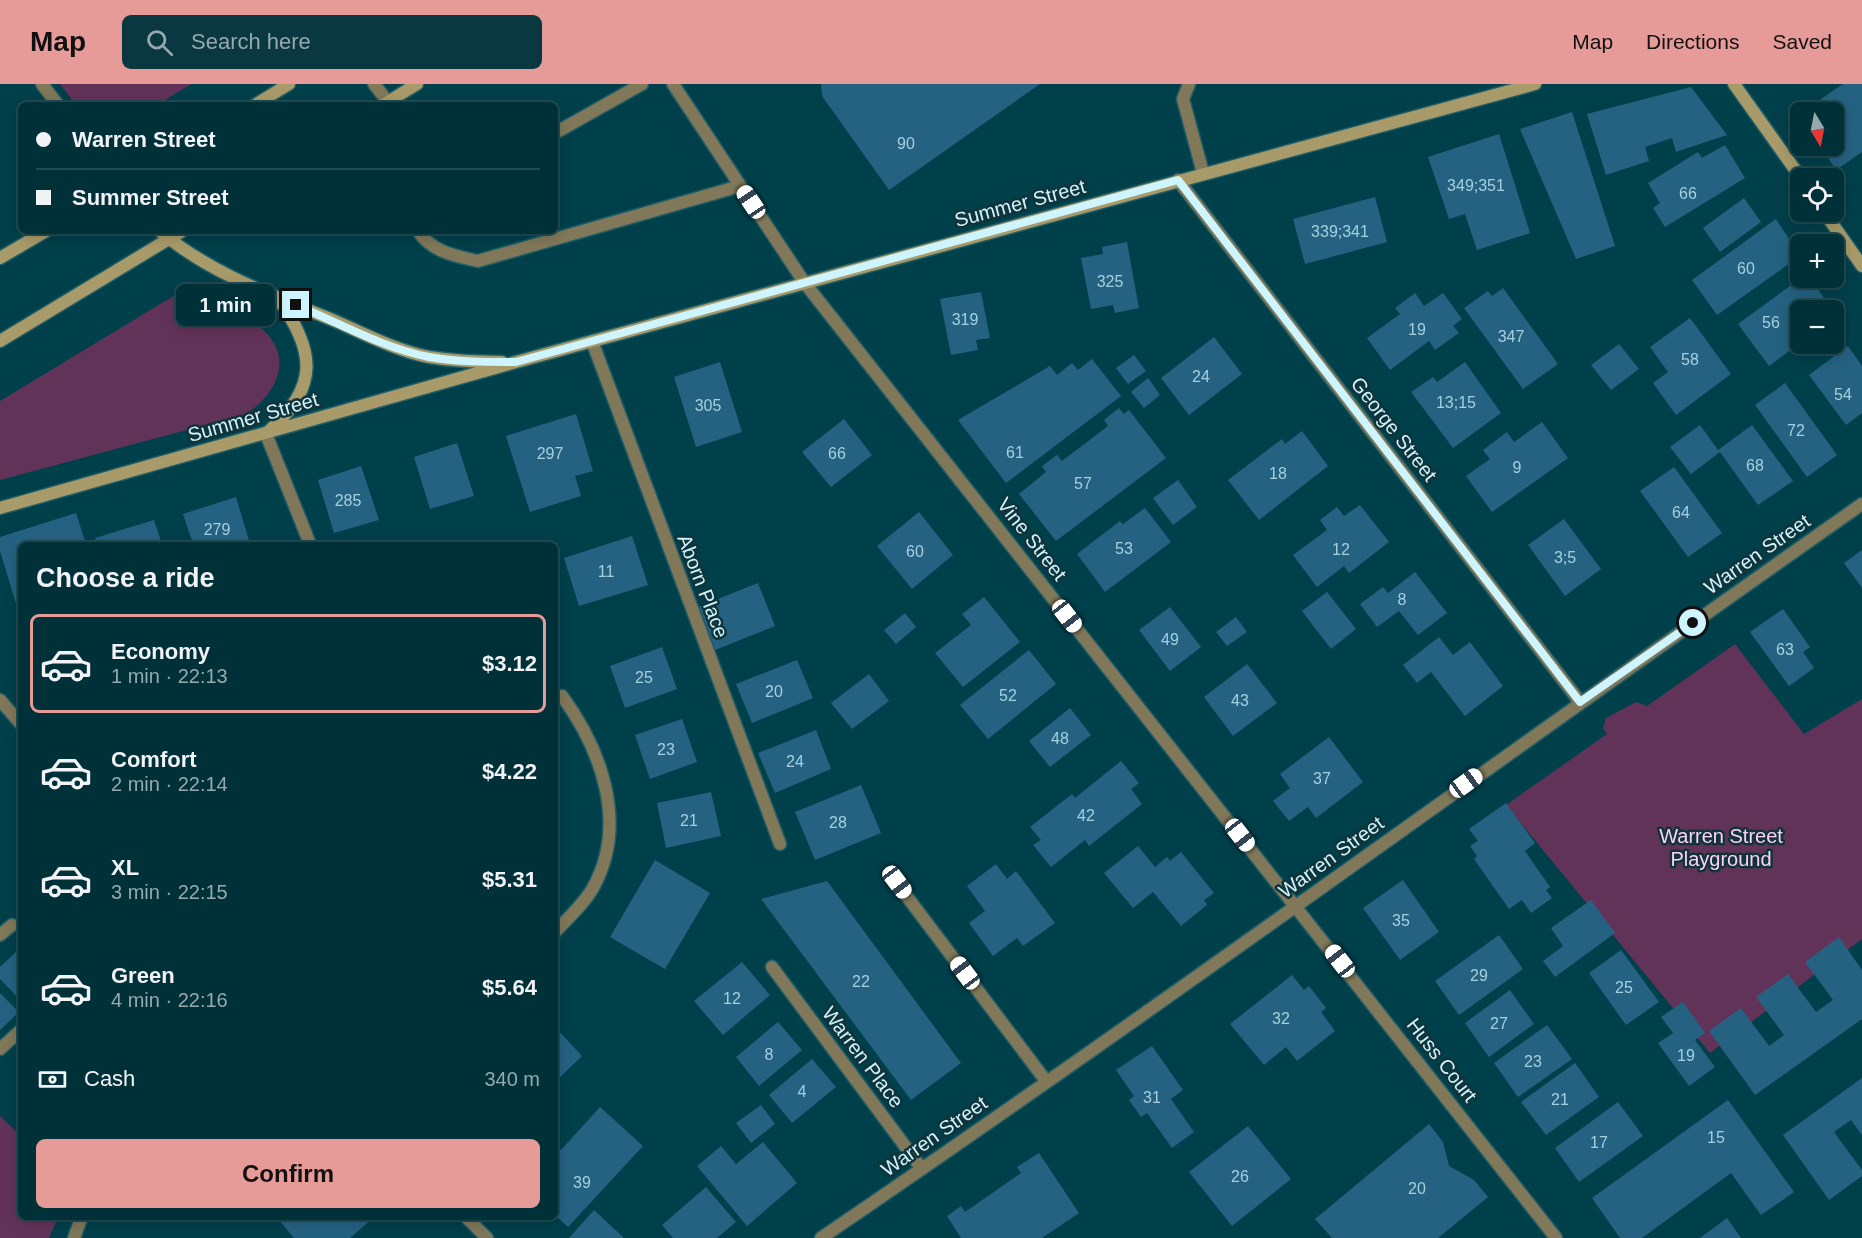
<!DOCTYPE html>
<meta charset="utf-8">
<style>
body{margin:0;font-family:Arial,sans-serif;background:#0a3840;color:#f1f3f6;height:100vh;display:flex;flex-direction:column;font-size:22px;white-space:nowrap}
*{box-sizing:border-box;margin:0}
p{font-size:20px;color:#95a9ae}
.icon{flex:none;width:33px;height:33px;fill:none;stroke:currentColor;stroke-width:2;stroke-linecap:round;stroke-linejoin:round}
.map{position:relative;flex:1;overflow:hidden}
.drawer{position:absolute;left:18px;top:458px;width:540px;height:678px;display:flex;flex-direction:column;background:#003038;border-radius:9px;box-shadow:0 3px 15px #0003,0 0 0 2px #224b53}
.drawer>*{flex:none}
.banner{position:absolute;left:18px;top:18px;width:540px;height:132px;border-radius:9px;box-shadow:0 3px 15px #0003,0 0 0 2px #224b53;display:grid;align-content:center;height:132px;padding:0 18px;background:#003038}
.needle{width:39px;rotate:170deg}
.tools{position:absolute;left:1790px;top:18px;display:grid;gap:12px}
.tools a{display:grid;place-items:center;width:54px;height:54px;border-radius:9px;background:#003038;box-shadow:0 3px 15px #0003,0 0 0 2px #224b53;font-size:30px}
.end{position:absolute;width:27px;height:27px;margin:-14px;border:8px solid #cef4fd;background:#111;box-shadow:0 0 0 3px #111}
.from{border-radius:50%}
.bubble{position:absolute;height:42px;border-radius:9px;background:#003038;box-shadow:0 3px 15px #0003,0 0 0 2px #224b53;font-size:20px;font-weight:800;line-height:42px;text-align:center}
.car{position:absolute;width:18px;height:36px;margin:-18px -9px;border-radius:8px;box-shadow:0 0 4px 2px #0007;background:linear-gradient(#fff 24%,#345 0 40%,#fff 0 76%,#345 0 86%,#fff 0)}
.banner b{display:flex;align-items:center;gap:21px;height:57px;font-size:22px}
.banner b+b{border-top:2px solid #224b53}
.banner i{width:15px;height:15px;background:#f1f3f6}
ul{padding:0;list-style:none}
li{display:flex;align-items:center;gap:18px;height:99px;margin:0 12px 9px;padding:0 6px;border:3px solid transparent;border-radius:9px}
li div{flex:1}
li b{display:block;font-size:22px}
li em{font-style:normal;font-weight:800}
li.current{border-color:#e69b98}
li>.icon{width:54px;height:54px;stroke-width:1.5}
h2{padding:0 18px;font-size:27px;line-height:72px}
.pay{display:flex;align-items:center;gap:15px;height:66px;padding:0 18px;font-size:22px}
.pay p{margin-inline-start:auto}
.cta{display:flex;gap:12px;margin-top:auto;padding:12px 18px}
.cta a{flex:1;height:69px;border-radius:9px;background:#e69b98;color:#111;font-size:24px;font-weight:800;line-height:69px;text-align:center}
header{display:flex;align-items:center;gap:36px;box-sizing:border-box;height:84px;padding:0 30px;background:#e69b98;color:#111}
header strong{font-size:28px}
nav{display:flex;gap:33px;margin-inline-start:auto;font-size:21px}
.search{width:420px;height:54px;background:#0a3840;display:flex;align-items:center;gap:15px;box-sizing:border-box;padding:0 21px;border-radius:9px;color:#95a9ae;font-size:22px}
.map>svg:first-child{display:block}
.green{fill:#623359}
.building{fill:#256282}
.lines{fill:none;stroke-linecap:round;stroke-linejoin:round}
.lane-casing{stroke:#215d67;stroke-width:15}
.street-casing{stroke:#215d67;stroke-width:15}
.secondary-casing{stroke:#215d67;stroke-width:15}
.lane{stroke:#807859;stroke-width:12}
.street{stroke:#807859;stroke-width:12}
.secondary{stroke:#a99b69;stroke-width:12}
.route{stroke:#cef4fd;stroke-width:8}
.labels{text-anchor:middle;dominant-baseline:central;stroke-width:5;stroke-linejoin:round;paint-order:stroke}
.number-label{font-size:16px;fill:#a4d0de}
.street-label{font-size:20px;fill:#cef4fd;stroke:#11333a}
.park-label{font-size:20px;fill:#fdd1f3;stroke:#11333a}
</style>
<header>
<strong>Map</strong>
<div class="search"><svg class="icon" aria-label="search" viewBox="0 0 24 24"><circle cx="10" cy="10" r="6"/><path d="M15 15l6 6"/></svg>Search here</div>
<nav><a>Map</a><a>Directions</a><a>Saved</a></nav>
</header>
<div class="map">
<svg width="1862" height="1154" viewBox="0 0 1862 1154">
<rect width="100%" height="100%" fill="#00404b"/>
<path class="green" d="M60,0h131l-34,21h-81z
M180,208c18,8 68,24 80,35 35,29 18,66 -14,87l-246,66v-79z
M1735,560l69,90 58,-35v240l-152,114 -204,-248 101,-71 -4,-6 3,-10 30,-16 11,4z
M0,1032l21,20v80l37,1 -9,21h-49z"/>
<path class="building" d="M821,0h219l-151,106 -67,-94z
M1843,0h19v68l-26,18 -16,-24h13v-34h-31z
M1691,3l36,48 -51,17 -4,-14 -27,9 4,14 -43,14 -19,-61z
M1572,28l43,134 -39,13 -56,-130z
M1499,50l31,99 -53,17 -12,-36 -16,5 -21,-62z
M1725,61l20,33 -80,49 -12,-19 7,-5 -12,-20 50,-31 4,6z
M1375,113l12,45 -82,22 -12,-45z
M1744,114l17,24 -41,30 -17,-24z
M1776,135l24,37 -83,59 -25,-35z
M1127,158l12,66 -24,5 -2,-8 -22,4 -10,-51 22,-4 -1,-7z
M1801,194h9l27,38 -4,3v-9h-33v33l-31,23 -31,-42z
M1503,204l55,76 -35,25 -59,-81 24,-17 4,5z
M981,208l9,46 -14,2 2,10 -27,5 -11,-56z
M1415,209l9,13 19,-13 19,26 -9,7 6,7 -24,17 -6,-9 -39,29 -23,-32 33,-24 -5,-6z
M1690,234l41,56 -55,41 -23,-32 15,-11 -18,-25z
M1214,253l28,37 -53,41 -28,-37z
M1619,260l20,25 -28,21 -20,-25z
M1848,262l14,20v47l-16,12 -37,-50z
M1134,271l12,16 -18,13 -12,-16z
M1092,275l29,37 -115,87 -48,-63 92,-54 7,9 15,-12 6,7z
M720,278l22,70 -46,15 -22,-70z
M1465,278l36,51 -48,35 -42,-56 22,-15 4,5z
M1148,294l12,17 -16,13 -13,-16z
M1785,299l52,72 -30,22 -52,-72z
M1119,324l5,6 5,-4 37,48 -110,83 -37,-47 27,-22 -4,-6 15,-11 5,6 46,-35 -4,-6z
M576,330l17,57 -18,5 6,20 -51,16 -24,-76z
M844,335l28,36 -41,32 -29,-35z
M1542,338l26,36 -76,54 -26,-36 24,-17 -7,-9 24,-18 7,10z
M1700,341l18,25 34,-25 41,56 -35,24 -38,-53 -29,22 -21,-27z
M1302,347l26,35 -69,54 -31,-40 54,-41 3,5z
M457,359l17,53 -44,13 -16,-52z
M361,382l18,54 -45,13 -16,-53z
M1674,383l48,66 -34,24 -48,-66z
M1178,396l19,27 -24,18 -20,-27z
M236,413l14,47h-57l-10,-30z
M1360,421l29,37 -40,31 -5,-7 -27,21 -24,-32 34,-25 -7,-10 17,-13 7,9z
M1145,424l26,34 -66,50 -28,-38 43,-33 3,3z
M919,428l34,43 -41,34 -35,-43z
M76,429l10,31h-65l-1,73 -20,-66v-14z
M1564,435l37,50 -36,27 -37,-51z
M154,436l8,24h-65l-2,-6z
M632,452l16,49 -69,21 -15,-48z
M1862,466v38l-18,-25z
M1415,488l32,41 -29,22 -19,-24 -22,16 -17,-23 23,-17 5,6z
M758,499l17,43 -60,24 -17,-43z
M1327,508l29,37 -25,20 -29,-38z
M984,513l36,45 -57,45 -28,-34 36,-28 -9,-11z
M1170,523l31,40 -31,24 -31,-41z
M1783,525l27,38 -7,5 11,16 -25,18 -39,-54z
M905,529l11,14 -20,17 -12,-14z
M1236,533l11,15 -20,14 -11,-14z
M1439,553l14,18 17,-13 33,44 -38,30 -34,-44 -14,11 -14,-18z
M662,563l15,42 -52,19 -15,-42z
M1029,566l27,34 -68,55 -28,-34z
M797,576l16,38 -61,25 -16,-39z
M1247,580l30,39 -44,33 -29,-39z
M869,590l20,27 -37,28 -21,-26z
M1070,624l21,27 -41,32 -21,-26z
M682,635l15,43 -47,17 -15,-44z
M816,646l15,39 -56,24 -17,-40z
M1329,653l34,45 -47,36 -8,-11 -19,14 -16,-20 17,-13 -10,-14z
M1121,677l18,22 -8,6 11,15 -53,42 -4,-6 -34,27 -18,-22 8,-5 -11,-13 42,-33 3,4z
M861,701l20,48 -66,27 -20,-48z
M711,708l10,44 -55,12 -9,-45z
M1506,719l29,40 -10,8 25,36 -4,3 6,8 -21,15 -9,-13 -13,9 -35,-50 3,-3 -7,-10 8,-5 -9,-12z
M1138,762l17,21 12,-10 3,4 11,-9 33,41 -10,7 3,5 -26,21 -28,-34 -20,16 -29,-35z
M655,776l55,33 -45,76 -55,-32z
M996,780l11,15 9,-8 39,52 -32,23 -6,-8 -24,18 -24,-33 16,-12 -18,-25z
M1403,796l36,52 -39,28 -37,-52z
M827,797l134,182 -50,37 -150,-201z
M1591,816l24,33 -60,44 -12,-16 20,-15 -12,-18z
M1499,851l24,34 -64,46 -24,-34z
M1839,853l23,33v49l-107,76 -46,-64 32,-23 28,38 15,-11 -28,-38 32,-23 28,38 17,-12 -28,-38z
M1621,866l38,52 -33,23 -37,-52z
M17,867l4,5v45l-21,-22v-12z
M742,878l28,33 -47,40 -29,-34z
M1292,891l12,15 5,-4 17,22 -5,4 14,19 -38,30 -11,-14 -22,18 -34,-41z
M1510,906l24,34 -45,33 -24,-34z
M0,909l19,19 -19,18z
M1683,918l22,31 -10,7 20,27 -26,19 -31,-43 15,-10 -12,-16z
M778,938l24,28 -43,36 -23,-29z
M1547,941l25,34 -54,38 -24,-34z
M555,943l27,29 -27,26z
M1152,962l31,44 -12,9 23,33 -22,16 -25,-35 -6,4 -12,-17 5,-4 -18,-26z
M812,975l24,28 -44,36 -23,-28z
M1575,979l24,34 -53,38 -25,-33z
M1862,994v57l-11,-15 -17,12 28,38v6l-33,24 -46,-65z
M1728,1016l66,92 -33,23 -30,-42 -89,65h-22l-28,-40z
M1618,1018l25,34 -64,46 -24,-34z
M761,1021l14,19 -24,19 -15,-20z
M600,1023l43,39 -75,81 -13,-12v-71l6,6z
M1429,1040l14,18 6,24 25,14 14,17 -50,41h-106l-17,-19z
M1248,1042l43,53 -59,47 -43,-54z
M763,1058l34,41 -50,43 -50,-60 24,-20 15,18z
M1039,1069l40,60 -37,25h-81l-14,-22 14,-10 4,6 56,-39 -4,-6z
M706,1103l30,35 -19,16h-44l-11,-13z
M594,1126l30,28h-55z
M282,1132h89l2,2 -23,20h-56l-15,-18z
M1727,1134l14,20h-41z"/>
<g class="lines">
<g class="lane-casing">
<path id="lane" d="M42,0l16,21
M374,0l14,18
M673,0l131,198
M1189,0l-6,15 20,74
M555,49l87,-49
M418,147c14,21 37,25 60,30l262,-75
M896,798l150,199
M0,851l12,-10
M0,965l21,-19"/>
</g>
<g class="street-casing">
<path id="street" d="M1178,96l402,522
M804,198l752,956
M592,257l188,503
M266,350l44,110
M0,616l21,24
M555,848c13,-14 30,-29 39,-46 34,-63 7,-137 -32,-190
M772,883l150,202
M465,1132l22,22
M74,1154l8,-22
M821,1154c351,-239 693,-490 1041,-734"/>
</g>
<g class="secondary-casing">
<path id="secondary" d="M1734,0l67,94
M255,21l34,-21
M383,21l34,-21
M1824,128l38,54
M160,147c50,43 115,65 175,90 30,13 62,30 94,36 25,4 49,5 73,5
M0,174l46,-27
M0,257l182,-110
M269,347c51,-46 46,-79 9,-133
M0,424l516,-146 1019,-278"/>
</g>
<use href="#lane" class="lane"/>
<use href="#street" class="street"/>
<use href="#secondary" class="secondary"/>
</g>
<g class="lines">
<path class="route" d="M296,221c43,18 87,43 133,52 28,5 58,5 87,5l662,-182 402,522 113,-79"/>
</g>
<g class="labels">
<g class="number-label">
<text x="906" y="59">90</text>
<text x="1476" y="101">349;351</text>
<text x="1688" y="109">66</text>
<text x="1340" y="147">339;341</text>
<text x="1746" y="184">60</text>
<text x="1110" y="197">325</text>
<text x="965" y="235">319</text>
<text x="1771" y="238">56</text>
<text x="1417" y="245">19</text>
<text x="1511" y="252">347</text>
<text x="1690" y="275">58</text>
<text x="1201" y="292">24</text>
<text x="1843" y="310">54</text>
<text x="1456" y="318">13;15</text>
<text x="708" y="321">305</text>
<text x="1796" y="346">72</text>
<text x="1015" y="368">61</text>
<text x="550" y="369">297</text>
<text x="837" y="369">66</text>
<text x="1755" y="381">68</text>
<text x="1517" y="383">9</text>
<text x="1278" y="389">18</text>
<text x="1083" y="399">57</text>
<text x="348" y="416">285</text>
<text x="1681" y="428">64</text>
<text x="217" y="445">279</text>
<text x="1124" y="464">53</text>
<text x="1341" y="465">12</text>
<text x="915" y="467">60</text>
<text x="1565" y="473">3;5</text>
<text x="606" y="487">11</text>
<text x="1402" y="515">8</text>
<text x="1170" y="555">49</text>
<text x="1785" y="565">63</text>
<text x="644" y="593">25</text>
<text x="774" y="607">20</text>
<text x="1008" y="611">52</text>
<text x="1240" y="616">43</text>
<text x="1060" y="654">48</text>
<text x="666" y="665">23</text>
<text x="795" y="677">24</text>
<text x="1322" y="694">37</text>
<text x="1086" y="731">42</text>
<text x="689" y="736">21</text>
<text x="838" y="738">28</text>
<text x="1401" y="836">35</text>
<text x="1479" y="891">29</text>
<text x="861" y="897">22</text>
<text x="1624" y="903">25</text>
<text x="732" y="914">12</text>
<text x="1281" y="934">32</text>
<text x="1499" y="939">27</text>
<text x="769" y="970">8</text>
<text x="1686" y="971">19</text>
<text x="1533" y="977">23</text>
<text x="802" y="1007">4</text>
<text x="1152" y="1013">31</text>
<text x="1560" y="1015">21</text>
<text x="1716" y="1053">15</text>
<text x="1599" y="1058">17</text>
<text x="1240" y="1092">26</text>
<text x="582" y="1098">39</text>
<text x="1417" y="1104">20</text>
</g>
<g class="street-label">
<text transform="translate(1020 119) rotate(-15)">Summer Street</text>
<text transform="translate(253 333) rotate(-16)">Summer Street</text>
<text transform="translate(1394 345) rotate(52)">George Street</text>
<text transform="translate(1032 455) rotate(52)">Vine Street</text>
<text transform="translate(1757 470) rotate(-35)">Warren Street</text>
<text transform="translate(703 502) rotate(69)">Aborn Place</text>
<text transform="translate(1331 773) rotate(-36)">Warren Street</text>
<text transform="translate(863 973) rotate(53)">Warren Place</text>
<text transform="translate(1442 976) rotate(52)">Huss Court</text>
<text transform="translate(934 1052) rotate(-35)">Warren Street</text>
</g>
<g class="park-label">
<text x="1721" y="752">Warren Street<tspan x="1721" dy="23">Playground</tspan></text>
</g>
</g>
</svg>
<div class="tools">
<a><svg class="needle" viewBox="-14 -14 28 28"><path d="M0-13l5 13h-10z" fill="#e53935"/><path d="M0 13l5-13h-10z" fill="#95a9ae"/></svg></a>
<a><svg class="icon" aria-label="locate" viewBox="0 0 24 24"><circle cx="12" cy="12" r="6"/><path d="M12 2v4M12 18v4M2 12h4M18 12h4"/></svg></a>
<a>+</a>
<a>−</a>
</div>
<i class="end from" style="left:1693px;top:539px"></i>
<i class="end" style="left:296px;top:221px"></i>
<div class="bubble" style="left:176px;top:200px;width:99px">1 min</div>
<i class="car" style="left:751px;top:118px;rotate:326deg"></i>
<i class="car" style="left:1067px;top:532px;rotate:142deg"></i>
<i class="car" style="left:1466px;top:699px;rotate:54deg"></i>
<i class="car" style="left:1240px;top:751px;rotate:142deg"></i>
<i class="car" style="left:897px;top:798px;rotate:143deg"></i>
<i class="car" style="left:1340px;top:877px;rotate:322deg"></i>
<i class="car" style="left:965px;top:889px;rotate:323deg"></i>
<div class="banner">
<b><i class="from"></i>Warren Street</b>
<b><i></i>Summer Street</b>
</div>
<section class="drawer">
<h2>Choose a ride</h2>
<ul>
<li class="current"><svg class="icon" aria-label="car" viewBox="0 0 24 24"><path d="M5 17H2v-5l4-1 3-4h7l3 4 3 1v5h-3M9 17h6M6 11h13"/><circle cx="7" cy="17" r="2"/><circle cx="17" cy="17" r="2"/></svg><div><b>Economy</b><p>1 min · 22:13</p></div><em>$3.12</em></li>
<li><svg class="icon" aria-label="car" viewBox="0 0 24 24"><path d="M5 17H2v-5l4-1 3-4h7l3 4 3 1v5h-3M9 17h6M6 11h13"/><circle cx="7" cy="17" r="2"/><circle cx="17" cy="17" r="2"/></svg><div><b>Comfort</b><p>2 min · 22:14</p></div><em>$4.22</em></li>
<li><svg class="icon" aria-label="car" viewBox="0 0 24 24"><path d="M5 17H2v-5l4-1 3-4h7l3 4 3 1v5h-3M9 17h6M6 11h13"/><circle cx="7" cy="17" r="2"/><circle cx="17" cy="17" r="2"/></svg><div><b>XL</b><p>3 min · 22:15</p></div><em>$5.31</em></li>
<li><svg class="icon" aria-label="car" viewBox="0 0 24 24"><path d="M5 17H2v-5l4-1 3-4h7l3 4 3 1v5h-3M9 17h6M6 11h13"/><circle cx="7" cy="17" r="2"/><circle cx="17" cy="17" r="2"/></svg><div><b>Green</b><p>4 min · 22:16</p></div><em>$5.64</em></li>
</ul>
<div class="pay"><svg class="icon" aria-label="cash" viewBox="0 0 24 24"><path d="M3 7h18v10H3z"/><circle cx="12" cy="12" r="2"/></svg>Cash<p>340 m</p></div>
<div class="cta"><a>Confirm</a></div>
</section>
</div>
